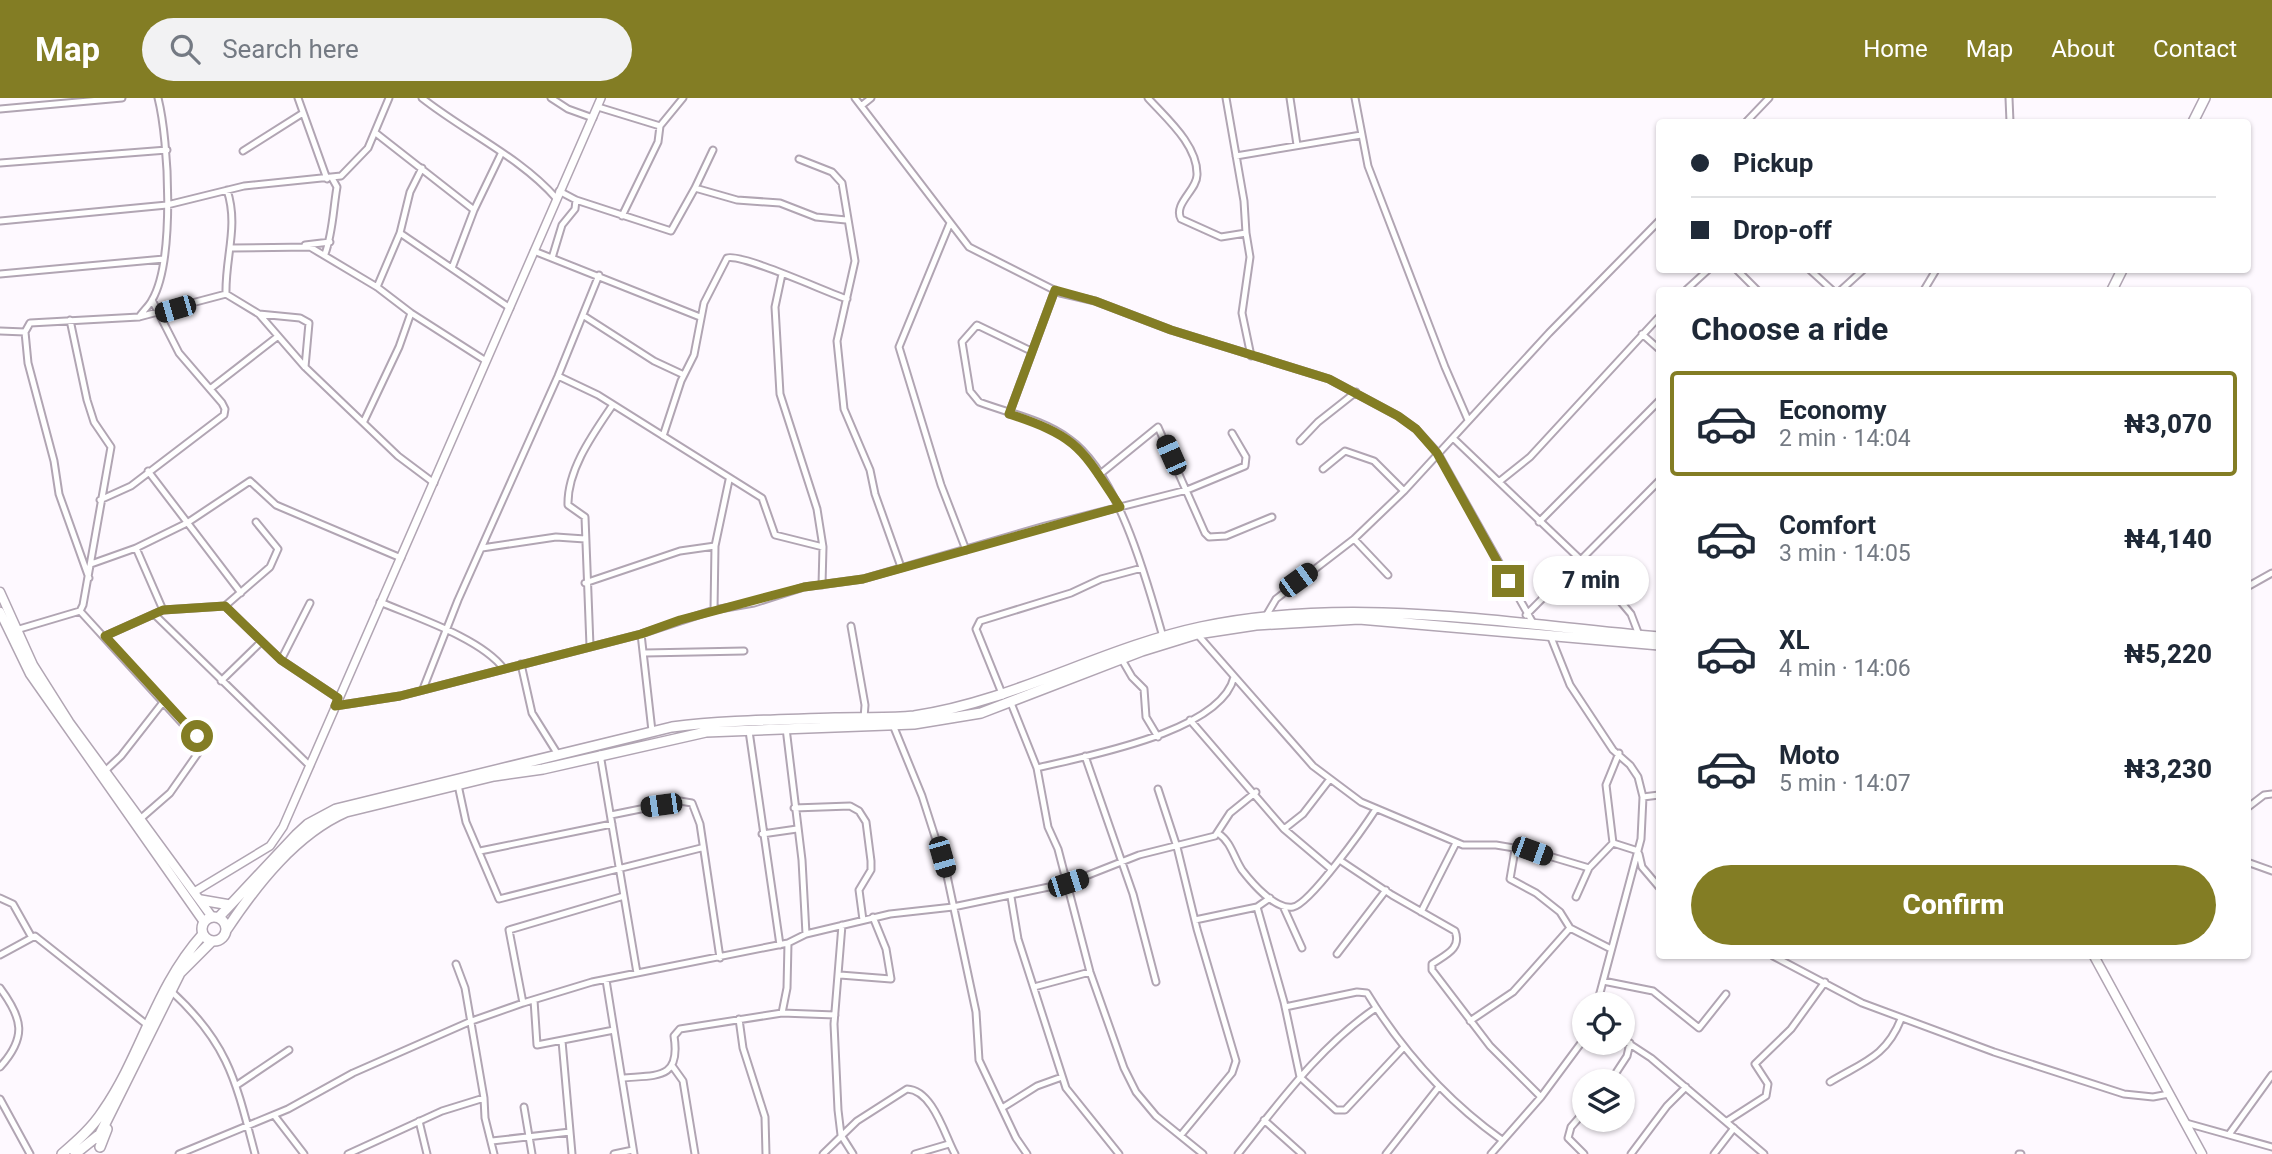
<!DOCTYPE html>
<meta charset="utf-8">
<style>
body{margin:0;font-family:Roboto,sans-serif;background:#f2f2f3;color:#1f2937;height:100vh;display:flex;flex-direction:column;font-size:26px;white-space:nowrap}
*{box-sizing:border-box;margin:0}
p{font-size:23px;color:#747a83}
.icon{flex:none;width:38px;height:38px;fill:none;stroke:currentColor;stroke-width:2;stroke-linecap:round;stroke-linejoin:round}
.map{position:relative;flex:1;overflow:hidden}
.drawer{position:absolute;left:1656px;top:189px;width:595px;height:672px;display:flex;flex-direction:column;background:#fff;border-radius:7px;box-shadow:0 2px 5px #0004}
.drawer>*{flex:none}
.hud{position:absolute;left:1656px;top:21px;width:595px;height:154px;border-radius:7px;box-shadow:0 2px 5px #0004;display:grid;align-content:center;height:154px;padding:0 35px;background:#fff}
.tools{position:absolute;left:1572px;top:894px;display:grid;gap:14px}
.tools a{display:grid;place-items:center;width:63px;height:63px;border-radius:50%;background:#fff;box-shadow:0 2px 5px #0004;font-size:35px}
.end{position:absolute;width:32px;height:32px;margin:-16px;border:9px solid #837d24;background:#fff;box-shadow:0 0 0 4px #fff}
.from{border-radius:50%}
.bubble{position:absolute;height:49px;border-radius:24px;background:#fff;box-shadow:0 2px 5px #0004;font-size:23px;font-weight:800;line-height:49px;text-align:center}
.car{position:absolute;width:21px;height:42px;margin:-21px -10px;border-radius:9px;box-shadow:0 0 5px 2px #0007;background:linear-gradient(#222 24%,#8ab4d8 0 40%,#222 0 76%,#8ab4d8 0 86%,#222 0)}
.hud b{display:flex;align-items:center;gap:24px;height:66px;font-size:26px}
.hud b+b{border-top:2px solid #e0e1e3}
.hud i{width:18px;height:18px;background:#1f2937}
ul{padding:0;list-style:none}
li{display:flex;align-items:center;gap:21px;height:105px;margin:0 14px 10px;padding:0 21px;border:4px solid transparent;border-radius:7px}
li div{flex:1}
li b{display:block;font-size:26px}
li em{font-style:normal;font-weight:800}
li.on{border-color:#837d24}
li>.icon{width:63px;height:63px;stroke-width:1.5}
h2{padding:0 35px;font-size:32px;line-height:84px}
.primary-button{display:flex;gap:14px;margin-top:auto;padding:14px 35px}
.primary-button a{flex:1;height:80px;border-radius:42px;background:#837d24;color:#fff;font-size:28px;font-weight:800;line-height:80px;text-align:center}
header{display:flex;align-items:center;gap:42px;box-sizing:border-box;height:98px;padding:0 35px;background:#837d24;color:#fff}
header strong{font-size:33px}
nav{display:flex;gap:38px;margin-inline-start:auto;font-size:24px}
.search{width:490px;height:63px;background:#f2f2f3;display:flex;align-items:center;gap:18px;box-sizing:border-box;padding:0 24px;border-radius:38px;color:#747a83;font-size:26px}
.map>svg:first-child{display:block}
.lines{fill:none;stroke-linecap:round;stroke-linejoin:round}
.minor-casing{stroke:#b1a5b3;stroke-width:9}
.tertiary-casing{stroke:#b1a5b3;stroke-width:10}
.secondary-casing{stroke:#b1a5b3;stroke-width:11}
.primary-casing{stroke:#b1a5b3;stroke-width:12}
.minor{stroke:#fff;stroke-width:5}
.tertiary{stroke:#fff;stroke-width:7}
.secondary{stroke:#fff;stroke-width:8}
.primary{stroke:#fff;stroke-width:9}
.route{stroke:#837d24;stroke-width:9}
</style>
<header>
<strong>Map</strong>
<div class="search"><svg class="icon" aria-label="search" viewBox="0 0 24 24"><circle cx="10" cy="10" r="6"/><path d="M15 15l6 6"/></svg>Search here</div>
<nav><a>Home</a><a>Map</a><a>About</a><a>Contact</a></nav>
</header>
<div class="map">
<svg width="2272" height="1056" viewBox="0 0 2272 1056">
<rect width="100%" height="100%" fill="#fef9ff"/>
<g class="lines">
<g class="minor-casing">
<path id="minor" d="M298,0l29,81
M422,0c43,34 98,59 134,100
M551,0l17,11 25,9
M855,0l114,149 91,46 35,8 76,29 158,49 69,37 18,13 21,23 96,171
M1148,0c18,20 50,47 49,77 0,15 -24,29 -16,44l40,18 25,-4 4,24 -8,56 9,43
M1226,0l18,103 2,32
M1290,0l7,47
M1355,0l13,68 77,201 23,53
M2009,0l1,24
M861,8l10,-8
M598,9l62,19
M0,11l122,-11
M1746,24l23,-24
M377,36l97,76
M243,53l60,-38
M1236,58l125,-21
M799,61l33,13 10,11 13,78 -18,80 7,68 26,61 5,24 26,73
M0,65l167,-13
M695,90l18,-38
M227,92c12,36 -2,67 -1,104l33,20 46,53 93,89 36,27
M559,93l17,9 95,31 24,-43 42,12 43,3 36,14 30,3
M622,118l36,-74 2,-16 23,-28
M0,123l167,-16 77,-19 97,-10 27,-28 21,-50
M950,125l-51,124 42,138 25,65
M400,135l110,75
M305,147l25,-3
M232,150l78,-1 67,40 34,26 75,48
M534,153l166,66
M325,156c8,-22 8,-44 12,-67l-5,-9
M552,160l10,-33 13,-16 1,-9
M452,170l22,-58 27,-56
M1737,172l20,20
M1810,172l22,20
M0,176l164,-15
M782,176l-7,33 5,87 37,115 6,38 -1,38
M377,189l23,-54 10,-41 12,-24
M1686,192l22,-20
M1841,192l22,-20
M1924,192l12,-20
M259,216l41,4 9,5 -4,44
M584,218l70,45 30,14
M139,219c4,-6 10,-11 13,-17 23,-39 17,-159 6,-202
M0,233l25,1 5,-9 109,-6 87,-23
M25,234l3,31 26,98 5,33 30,84
M1642,236l17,15
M1031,253l-54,-26 -15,17 8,49 9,11c29,11 65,18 90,37 49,34 78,142 94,198
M558,278l40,19 164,103 13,37 48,12
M210,291l67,-52
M1009,316l46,-124
M364,323l35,-74 12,-34
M663,338l18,-55 13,-26 10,-52 23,-45c14,-5 99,34 120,41
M1453,340l152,145 26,31 8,21
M1300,343l18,-19 38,-30
M1323,371l22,-18 29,10 30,30
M148,373l93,122
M1099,377l59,-48 47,106 4,4 17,-1 46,-19
M1500,383l30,-24 129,-140
M100,402l31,-14 93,-71 1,-6 -3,-6 -43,-50 -27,-53
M1539,424l120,-121
M1354,441l34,36
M482,450l74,-11 29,2
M91,466l45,-16
M585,485l95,-32 35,-5
M2247,489l25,-14
M380,504c35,15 101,36 124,67
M225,508l56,54 57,38
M163,512l-27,-62 51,-25 63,-42 26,24 125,53
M714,512l1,-64 14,-66
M80,513l123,135 -33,47 -31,27
M154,516l156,152
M1526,517l133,-134
M1266,518l10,-17 78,-60 50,-48 145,-158 110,-112
M851,528l14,79 -1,13
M16,532l64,-19 3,-6 28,-158 -17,-25 -7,-22 -17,-80
M641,536l11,97
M1197,536l116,132 48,36 102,43h33l36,6 57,17 24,-25 25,8
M1550,537l20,50 43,65 17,15 8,12 5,20 -2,42 -44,165
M105,538l58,-26 62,-4 45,-39 8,-18 -22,-27
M590,548l-5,-129 -17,-12c-1,-35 25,-71 44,-99
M645,555l99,-2
M1121,560l11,19 12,12 2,28 12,20
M281,562l29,-57
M521,566l11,49 25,40
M221,583l40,-39
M423,591l35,-89 100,-224 41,-101
M1003,598l-27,-67 4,-8 91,-28 30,-14 41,-11
M1011,605l26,65 11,59 10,22 32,123 34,96 12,24 20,24 47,38
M335,608l65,-10 241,-62 73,-24 40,-7 50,-16 59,-8 182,-53 142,-36 58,-24 1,-9 -14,-24
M1190,622l94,109 46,39
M893,627l29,71 24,75 30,141 3,48 37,78 11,16
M786,630l16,132 4,74
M749,633l31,214
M600,656l37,219
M1085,658l48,138 23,88
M1037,670c49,-12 184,-36 197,-91
M105,673l16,-15 43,-55
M458,687l8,37 33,77 202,-51
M1158,691l19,58 20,82 39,132 -4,12 -51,62
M1643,699l16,-2
M794,710l56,-2 9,5 7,11 5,39v9l-12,20 4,30
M2247,710l17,-13 8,-1
M611,717l69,-14 12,2 8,21 20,134
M1284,731l19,-15 27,-35
M762,736l35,-5
M1219,736c12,8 15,24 23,36 10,13 33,40 51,37 17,-3 72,-81 83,-98
M1613,745l-7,-58 13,-32
M480,753l132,-27
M1639,756l3,13 17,20
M1341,763l51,34 63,36c7,18 -10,24 -23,33v6l58,76 51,51
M2247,764l25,9
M1011,799l7,42 48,149 53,66
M1576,799l13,-29
M0,800l13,6 18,32
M1283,808l19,42
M1257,809l27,95 16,75 36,33h9l58,-62
M1421,814l35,-69
M1195,822l62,-13 13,-9
M842,827l-8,99 4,86 3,25 12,19
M1570,830l41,21
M1337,856l49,-64
M0,857l35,-19 111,88
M1773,858l89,47 132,49 130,42 29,3 16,-3
M456,866l9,24 19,110 1,20 9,36
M840,877l51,4 -5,-30 -13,-32
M606,882l28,174
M1603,883l50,10 46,37 27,-34
M1034,889l56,-15
M0,890c23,31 27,49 0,79
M171,893c58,53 65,91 84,163
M534,902l3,45 77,-15
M523,905l-14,-73 115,-34
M1285,909l72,-15 10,1c36,59 79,107 135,147
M782,915l53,2
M739,921l4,29 22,69 1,37
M1470,923l43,-29 57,-64 -10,-16 -24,-19 -26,-14 5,-29
M1622,941l29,19 113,96
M562,943l10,113
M673,969l10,14 12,73
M622,980c35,-3 59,2 52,-42l6,-7 102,-16 5,-25 1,-45
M1610,984l17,-26 3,-13
M1830,984c33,-20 56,-25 71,-63
M237,987l52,-35
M0,1001l30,55
M524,1009l8,47
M1002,1010l35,-22 25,-9
M1584,1014l-13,15 -3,11 16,16
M274,1017l30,39
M1264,1022l38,34
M419,1023l8,33
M1727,1023l39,-25 2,-12 -13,-20 36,-35 34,-47
M2186,1025l86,24
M2230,1035l42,-58
M492,1043l78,-9
M179,1056l109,-45 65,-36 116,-51 54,-19 69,-21 196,-39 18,-9 84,-20 63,-7 115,-24 71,-28 76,-19 15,-23 26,-21
M348,1056l94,-43 42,-13
M614,1056l19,-4
M823,1056l34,-33 50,-32c26,1 38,47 48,65
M915,1056l34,-10
M1238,1056c42,-52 82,-108 138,-146
M1386,1056l52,-66
M1491,1056l50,-57 43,-58
M1631,1056l36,-48 19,-19
M1714,1056l20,-26
M2019,1056h2"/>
</g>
<g class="tertiary-casing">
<path id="tertiary" d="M194,794l76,-46 13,-19 318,-729"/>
</g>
<g class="secondary-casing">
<path id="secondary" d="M0,494l33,73 36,57 143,195
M0,514l30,62 174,248
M2094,858l108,198"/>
</g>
<g class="primary-casing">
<path id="primary" d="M2193,24l12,-24
M2112,192l10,-20
M201,802l29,5
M202 831a12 12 0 1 1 24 0a12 12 0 1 1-24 0Z
M219,819l77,-82 12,-11 28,-15 336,-82c54,-7 109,-7 163,-9 26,-1 53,1 79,-2 101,-15 188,-68 287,-89 150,-32 307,-3 458,10
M227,831c30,-45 69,-95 119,-117l148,-36 49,-7 163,-37 208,-8 67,-11 161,-62 55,-17 59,-9 103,-6 300,26
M100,1049l7,-18
M62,1056c15,-13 30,-26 41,-43 40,-58 51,-122 100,-177
M75,1056l25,-20 80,-161 32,-32"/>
</g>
<use href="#minor" class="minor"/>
<use href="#tertiary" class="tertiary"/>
<use href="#secondary" class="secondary"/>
<use href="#primary" class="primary"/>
</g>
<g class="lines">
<path class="route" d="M197,638l-92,-100 58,-26 62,-4 56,54 57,38 -3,8 65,-10 241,-62 39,-14 124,-33 59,-8 257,-72c-39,-59 -41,-70 -111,-93l46,-124 40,11 76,29 158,49 69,37 18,13 21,24 71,128"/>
</g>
</svg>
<div class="tools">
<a><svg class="icon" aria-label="locate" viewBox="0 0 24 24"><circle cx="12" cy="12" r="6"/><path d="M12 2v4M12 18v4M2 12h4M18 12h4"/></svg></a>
<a><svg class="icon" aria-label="layers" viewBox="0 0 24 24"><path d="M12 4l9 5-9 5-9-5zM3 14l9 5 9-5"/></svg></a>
</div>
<i class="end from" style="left:197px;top:638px"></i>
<i class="end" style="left:1508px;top:483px"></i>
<div class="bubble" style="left:1533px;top:458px;width:116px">7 min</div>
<i class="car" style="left:175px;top:211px;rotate:254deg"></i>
<i class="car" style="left:1171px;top:357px;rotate:336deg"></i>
<i class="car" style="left:1298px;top:482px;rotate:54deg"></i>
<i class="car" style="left:661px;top:707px;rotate:262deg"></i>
<i class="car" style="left:1532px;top:753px;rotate:110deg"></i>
<i class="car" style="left:942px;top:759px;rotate:164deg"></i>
<i class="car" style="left:1068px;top:785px;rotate:72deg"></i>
<div class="hud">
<b><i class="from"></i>Pickup</b>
<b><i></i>Drop-off</b>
</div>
<section class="drawer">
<h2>Choose a ride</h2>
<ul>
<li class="on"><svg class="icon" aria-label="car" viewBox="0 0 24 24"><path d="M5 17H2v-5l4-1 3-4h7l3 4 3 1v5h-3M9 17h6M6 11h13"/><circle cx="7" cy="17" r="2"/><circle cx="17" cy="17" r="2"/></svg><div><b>Economy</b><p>2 min · 14:04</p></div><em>₦3,070</em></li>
<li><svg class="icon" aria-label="car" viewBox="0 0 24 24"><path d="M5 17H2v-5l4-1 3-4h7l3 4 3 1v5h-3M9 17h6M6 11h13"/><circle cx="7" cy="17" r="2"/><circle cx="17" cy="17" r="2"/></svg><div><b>Comfort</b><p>3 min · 14:05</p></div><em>₦4,140</em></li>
<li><svg class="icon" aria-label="car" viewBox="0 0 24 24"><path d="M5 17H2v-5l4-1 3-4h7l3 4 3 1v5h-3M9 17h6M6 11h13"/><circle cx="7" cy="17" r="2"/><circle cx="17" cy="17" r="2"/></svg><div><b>XL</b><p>4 min · 14:06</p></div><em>₦5,220</em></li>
<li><svg class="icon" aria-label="car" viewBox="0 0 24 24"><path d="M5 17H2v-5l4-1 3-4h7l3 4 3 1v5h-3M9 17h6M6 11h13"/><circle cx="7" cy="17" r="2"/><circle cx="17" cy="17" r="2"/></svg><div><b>Moto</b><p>5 min · 14:07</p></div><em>₦3,230</em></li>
</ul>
<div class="primary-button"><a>Confirm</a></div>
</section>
</div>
